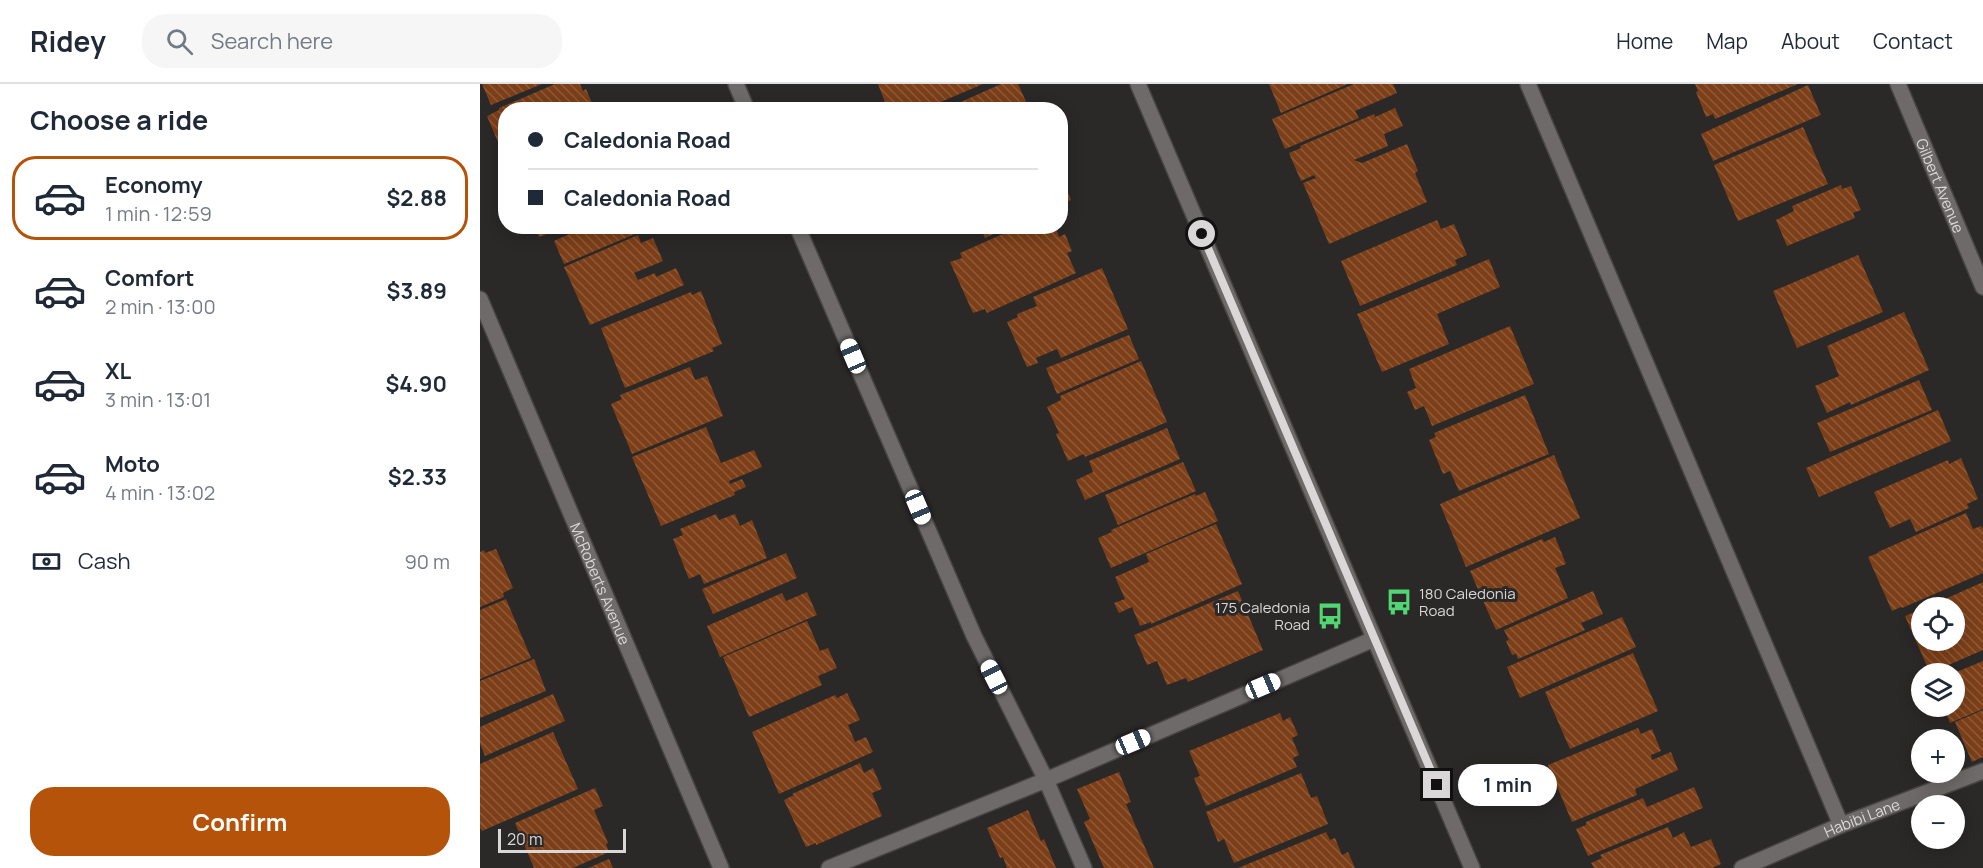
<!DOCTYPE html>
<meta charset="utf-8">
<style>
body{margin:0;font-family:Manrope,sans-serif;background:#f6f6f7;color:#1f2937;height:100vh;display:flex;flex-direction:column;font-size:22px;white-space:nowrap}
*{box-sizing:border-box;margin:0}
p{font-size:20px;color:#747a83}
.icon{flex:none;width:33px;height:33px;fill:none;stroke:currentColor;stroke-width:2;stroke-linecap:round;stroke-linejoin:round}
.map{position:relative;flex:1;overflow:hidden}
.details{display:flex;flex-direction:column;background:#fff;width:480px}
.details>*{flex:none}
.banner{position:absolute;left:18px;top:18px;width:570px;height:132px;border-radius:24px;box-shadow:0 3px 15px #0003;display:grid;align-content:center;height:132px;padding:0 30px;background:#fff}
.buttons{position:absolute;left:1431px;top:513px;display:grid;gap:12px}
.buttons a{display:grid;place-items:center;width:54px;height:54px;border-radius:50%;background:#fff;box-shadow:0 3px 15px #0003;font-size:30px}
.scale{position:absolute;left:18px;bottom:15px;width:128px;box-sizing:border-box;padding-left:6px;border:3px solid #d9d7d7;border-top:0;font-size:16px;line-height:21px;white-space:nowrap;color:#d9d7d7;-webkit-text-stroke:4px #2b2828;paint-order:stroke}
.end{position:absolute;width:27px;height:27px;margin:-14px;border:8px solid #d9d7d7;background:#111;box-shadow:0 0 0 3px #111}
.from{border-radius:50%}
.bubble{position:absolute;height:42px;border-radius:21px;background:#fff;box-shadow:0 3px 15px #0003;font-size:20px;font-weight:700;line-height:42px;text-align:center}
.car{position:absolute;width:18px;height:36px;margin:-18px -9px;border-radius:8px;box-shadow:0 0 4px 2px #0007;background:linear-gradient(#fff 24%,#345 0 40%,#fff 0 76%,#345 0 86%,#fff 0)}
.banner b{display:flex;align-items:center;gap:21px;height:57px;font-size:22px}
.banner b+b{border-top:2px solid #e0e1e3}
.banner i{width:15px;height:15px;background:#1f2937}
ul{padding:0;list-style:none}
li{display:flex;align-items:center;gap:18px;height:84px;margin:0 12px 9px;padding:0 18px;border:3px solid transparent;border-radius:24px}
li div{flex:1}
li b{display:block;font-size:22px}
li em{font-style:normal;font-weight:700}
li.on{border-color:#b45309}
li>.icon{width:54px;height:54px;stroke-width:1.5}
h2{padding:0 30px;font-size:27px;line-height:72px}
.pay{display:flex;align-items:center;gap:15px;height:66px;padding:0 30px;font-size:22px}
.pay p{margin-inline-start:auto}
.action{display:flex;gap:12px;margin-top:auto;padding:12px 30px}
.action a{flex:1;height:69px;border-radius:24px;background:#b45309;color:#fff;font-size:24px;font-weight:700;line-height:69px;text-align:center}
header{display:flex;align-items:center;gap:36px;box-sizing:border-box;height:84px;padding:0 30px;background:#fff;border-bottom:2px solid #e0e1e3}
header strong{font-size:28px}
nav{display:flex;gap:33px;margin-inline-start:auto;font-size:21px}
.search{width:420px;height:54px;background:#f6f6f7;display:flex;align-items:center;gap:15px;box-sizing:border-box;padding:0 21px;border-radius:24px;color:#747a83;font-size:22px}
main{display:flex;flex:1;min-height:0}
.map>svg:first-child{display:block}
.building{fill:url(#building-back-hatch)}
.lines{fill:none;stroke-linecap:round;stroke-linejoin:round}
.service-casing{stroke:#474444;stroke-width:18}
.minor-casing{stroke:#474444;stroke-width:18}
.tertiary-casing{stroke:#474444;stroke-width:18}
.service{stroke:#6e6a6a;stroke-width:15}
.minor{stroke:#6e6a6a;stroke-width:15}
.tertiary{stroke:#6e6a6a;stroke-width:15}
.route{stroke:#d9d7d7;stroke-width:8}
.labels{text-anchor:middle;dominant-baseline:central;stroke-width:6;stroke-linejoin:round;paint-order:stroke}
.street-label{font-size:15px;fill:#d9d7d7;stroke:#2b2828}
.poi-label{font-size:15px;fill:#d9d7d7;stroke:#2b2828;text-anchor:start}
</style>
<header>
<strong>Ridey</strong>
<div class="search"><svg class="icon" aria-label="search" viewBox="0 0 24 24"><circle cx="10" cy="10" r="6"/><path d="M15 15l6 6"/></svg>Search here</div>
<nav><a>Home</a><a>Map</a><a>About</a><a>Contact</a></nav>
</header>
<main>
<section class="details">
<h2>Choose a ride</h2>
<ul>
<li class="on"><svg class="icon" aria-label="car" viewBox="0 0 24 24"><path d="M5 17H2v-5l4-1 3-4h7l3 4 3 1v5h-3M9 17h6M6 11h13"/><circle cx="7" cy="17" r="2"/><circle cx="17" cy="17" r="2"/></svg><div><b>Economy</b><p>1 min · 12:59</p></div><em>$2.88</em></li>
<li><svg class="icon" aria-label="car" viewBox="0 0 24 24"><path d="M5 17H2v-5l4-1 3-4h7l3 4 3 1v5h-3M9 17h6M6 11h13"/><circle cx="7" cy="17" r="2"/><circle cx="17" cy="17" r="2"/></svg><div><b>Comfort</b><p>2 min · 13:00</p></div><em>$3.89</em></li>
<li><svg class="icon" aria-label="car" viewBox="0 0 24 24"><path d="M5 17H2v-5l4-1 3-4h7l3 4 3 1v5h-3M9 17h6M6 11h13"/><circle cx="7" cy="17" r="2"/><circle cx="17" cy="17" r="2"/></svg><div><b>XL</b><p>3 min · 13:01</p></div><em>$4.90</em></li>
<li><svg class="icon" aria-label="car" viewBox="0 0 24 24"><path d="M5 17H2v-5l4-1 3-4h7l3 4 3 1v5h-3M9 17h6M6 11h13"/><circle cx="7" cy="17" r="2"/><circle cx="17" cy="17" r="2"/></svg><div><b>Moto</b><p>4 min · 13:02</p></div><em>$2.33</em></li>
</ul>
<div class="pay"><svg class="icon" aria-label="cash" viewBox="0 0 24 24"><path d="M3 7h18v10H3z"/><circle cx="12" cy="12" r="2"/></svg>Cash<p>90 m</p></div>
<div class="action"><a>Confirm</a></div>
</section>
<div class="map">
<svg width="1503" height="784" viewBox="0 0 1503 784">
<defs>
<pattern id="building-back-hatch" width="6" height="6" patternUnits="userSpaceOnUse" patternTransform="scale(1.5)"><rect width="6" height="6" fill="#7c3f18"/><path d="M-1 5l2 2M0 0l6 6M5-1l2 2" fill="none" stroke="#8e5a39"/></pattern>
</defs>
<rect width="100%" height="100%" fill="#2b2828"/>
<path class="building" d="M2,0h60l-51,21z
M75,0h25l3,7 3,-2 9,21h-89l-1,49 -18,-43 12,-6v-2z
M398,0h105l-61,26h-34z
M521,0h17l12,26h-87z
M789,0h79l-67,29z
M874,0h39l4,9 -42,18 4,7 -74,31 -13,-30z
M1215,0h103l-83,35 -2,-5 -7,3 -10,-25 2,-1z
M1328,1l13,30 -108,46 -12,-27z
M915,24l8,18 -19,8 4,12 -34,14 8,3 45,-19 11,27 -3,2 12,29 -98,42 -26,-61 13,-5 -2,-3 -13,6 -12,-28 12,-5 -1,-2 74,-32 1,3z
M1323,43l25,57 -90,37 -24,-56z
M580,92l11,24 -11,4z
M1361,101l1,4 9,-3 10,24 -8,3 2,5 -68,28 -11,-26 18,-9 -2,-5z
M957,136l4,9 13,-5 13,31 -12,5 2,5 -97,41 -19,-45z
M55,142h31v1l-27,10z
M107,142h61l-6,3v2l-78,33 -10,-23z
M500,142h31l-26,12z
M541,142h34l4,11 6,-3 7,17 -5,2 9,20 -89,40 -2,-4 -12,4 -23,-51 12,-4 -2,-5z
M158,151l3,8 12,-5 10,23 -29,12 4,7 17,-7 1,4 20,-9 8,17 -94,40 -26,-58z
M1378,171l25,57 -86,36 -24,-57z
M1009,175l11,28 -63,27 12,30 -67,28 -25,-58z
M622,184l26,61 -67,29 -4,-9 -21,9 2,5 -11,4 -20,-45 11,-5 -1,-3 20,-8 -4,-9z
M221,207l21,53 -10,4 2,3 -89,37 -24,-60 90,-36 1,3z
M1424,228l25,58 -78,35 -1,-3 -23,11 -12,-27 24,-10 -12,-30z
M1030,242l24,58 -102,42 -8,-20 -9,4 -8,-18 9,-4 -7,-19z
M649,251l10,24 -82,35 -11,-26z
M661,277l26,61 -82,35 -1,-3 -16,7 -12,-27 3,-1 -12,-26 14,-7 -1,-4z
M210,283l5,13 12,-4 16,40 -91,38 -21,-50 11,-5 -2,-4z
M1439,296l13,30 -102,42 -13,-29z
M1045,311l24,59 -90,37 -9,-20 -7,3 -14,-34 7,-3 -2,-4z
M1458,326l13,31 -132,56 -13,-29z
M226,343l15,36 33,-13 8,17 -33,14 1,3 12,-5 4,8 -12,5 1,3 -74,31 -29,-69z
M687,344l13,31 -95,41 -9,-20 17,-8 -4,-11z
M1074,371l26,63 -114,49 -26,-63z
M1481,374l17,41 -11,5 2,4 -53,24 -6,-13 -20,9 -16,-36 74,-32 1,4z
M703,378l13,29 -78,34 -13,-30z
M725,408l13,29 -107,47 -13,-30 14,-6 -1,-2 84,-36 1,2z
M1486,429l7,16 8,-3 2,3v44l-81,35 -1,-1 -9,4 -24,-54 10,-4v-1z
M236,430l3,6 16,-6 5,12 12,-6 15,38 -63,26 -4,-10 -11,5 -16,-40 10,-4 -3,-6z
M736,440l26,60 -91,40v-2l-11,4 -8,-19 -13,6 -5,-10 11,-4 -10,-22 34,-15 -3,-8z
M1075,453l11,27 -11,4 13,30 -72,32 -26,-59 72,-32 2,3z
M16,465l17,39 -10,5 1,4 -24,10v-55l4,-2 1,3z
M306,469l11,25 -84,36 -11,-25z
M1503,498v68l-53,23 -25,-57 17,-7v31h32v-32h-29z
M758,507l25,59 -75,32 -2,-4 -19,7 -10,-24 -10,4 -13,-30z
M1113,507l10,23 -22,9 4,7 -67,29 -2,-5 -4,1 -6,-14 3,-1 -5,-10z
M327,508l10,23 -97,42 -13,-31 75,-33 4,8z
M26,515l25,59 -51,21v-69z
M1142,533l14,30 -116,51 -13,-31z
M327,537l13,30 8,-3 9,20 -19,8 4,9 -73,32 -26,-60z
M1153,569l25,58 -88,38 -25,-57z
M54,575l12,32 -66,27v-37z
M1503,577v48l-33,14 -7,-17h11v-33z
M367,609l13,27 -12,5 7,17 11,-5 7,15 -94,42 -27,-62 83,-37 2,3z
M73,610l12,27 -80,35 -5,-12v-17z
M1503,626v47l-11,5 -17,-40z
M800,629l3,8 7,-4 8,18 -6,3 7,17 -6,3 4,9 -91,39 -12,-28 6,-2 -11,-25z
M1158,644l3,6 11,-5 9,22 -10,4 1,5 19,-8 7,18 -43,19 2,6 -65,27 -24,-57z
M73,648l25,57 -96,42 -2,-3v-64z
M380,679l4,10 9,-5 9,21 -10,4 10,23 -66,29v-2l-10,4 -22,-47 10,-5 -2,-1z
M639,688l12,30 -5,2 28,64h-50l-20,-46 6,-3 -13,-30z
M821,689l10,25 6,-2 11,28 -94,39 -10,-24 -6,3 -12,-30z
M1214,703l9,21 -115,48 -12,-27 10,-4v-3l57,-24 4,9z
M115,704l8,18 -9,4 14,33 -2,1 3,8 -36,16h-39l-19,-45z
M548,726l13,31 3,-2 12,29h-49l-4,-11 -3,1 -13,-30z
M1188,743l5,11 11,-6 7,15 20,-8 10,25 -9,4h-118l-3,-5 11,-5 -2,-3z
M846,748l4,8 5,-2 7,17 6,-3 7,16h-117z
M129,775l4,9h-25z"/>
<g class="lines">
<g class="service-casing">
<g id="service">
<path d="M256,0l11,26"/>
<path d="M1048,0l313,741"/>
<path d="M317,142l177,410 72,144 38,88"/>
<path d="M349,784l217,-88 328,-141"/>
<path id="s1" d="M1262,784l99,-43 142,-54"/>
</g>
</g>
<g class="minor-casing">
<g id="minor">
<path id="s2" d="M1418,0l85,203"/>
<path id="s3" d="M0,215l241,569"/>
</g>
</g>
<g class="tertiary-casing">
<path id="tertiary" d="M658,0l334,784"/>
</g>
<use href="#service" class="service"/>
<use href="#minor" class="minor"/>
<use href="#tertiary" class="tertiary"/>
</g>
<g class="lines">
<path class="route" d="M722,150l235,551"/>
</g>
<defs>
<g id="bus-bare" transform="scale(2.07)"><path d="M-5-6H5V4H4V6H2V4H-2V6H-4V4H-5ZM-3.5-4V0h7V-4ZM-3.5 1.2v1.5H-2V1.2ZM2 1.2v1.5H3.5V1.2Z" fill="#52d673" stroke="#2b2828" stroke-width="2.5" paint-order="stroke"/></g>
</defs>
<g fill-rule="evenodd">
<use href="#bus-bare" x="919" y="518"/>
<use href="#bus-bare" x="850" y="532"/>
</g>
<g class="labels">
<g class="street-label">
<text stroke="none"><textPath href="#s2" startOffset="110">Gilbert Avenue</textPath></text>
<text stroke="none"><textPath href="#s3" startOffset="309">McRoberts Avenue</textPath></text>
<text stroke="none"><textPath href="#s1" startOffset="130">Habibi Lane</textPath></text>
</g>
<g class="poi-label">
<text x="939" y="509">180 Caledonia<tspan x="939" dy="17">Road</tspan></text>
<text x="830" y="523" text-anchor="end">175 Caledonia<tspan x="830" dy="17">Road</tspan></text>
</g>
</g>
</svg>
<div class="buttons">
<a><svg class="icon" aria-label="locate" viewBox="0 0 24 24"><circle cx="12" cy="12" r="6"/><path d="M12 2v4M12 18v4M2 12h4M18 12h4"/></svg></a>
<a><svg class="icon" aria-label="layers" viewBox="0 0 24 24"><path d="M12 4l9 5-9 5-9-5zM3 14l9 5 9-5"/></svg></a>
<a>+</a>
<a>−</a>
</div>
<div class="scale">20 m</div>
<i class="end from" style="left:722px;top:150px"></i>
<i class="end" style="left:957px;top:701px"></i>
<div class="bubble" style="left:978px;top:680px;width:99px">1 min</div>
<i class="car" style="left:373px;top:272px;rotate:337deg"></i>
<i class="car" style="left:438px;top:423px;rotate:157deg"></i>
<i class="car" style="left:514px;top:593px;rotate:333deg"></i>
<i class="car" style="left:783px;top:602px;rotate:67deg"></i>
<i class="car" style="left:653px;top:658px;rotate:67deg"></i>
<div class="banner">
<b><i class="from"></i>Caledonia Road</b>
<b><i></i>Caledonia Road</b>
</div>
</div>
</main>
